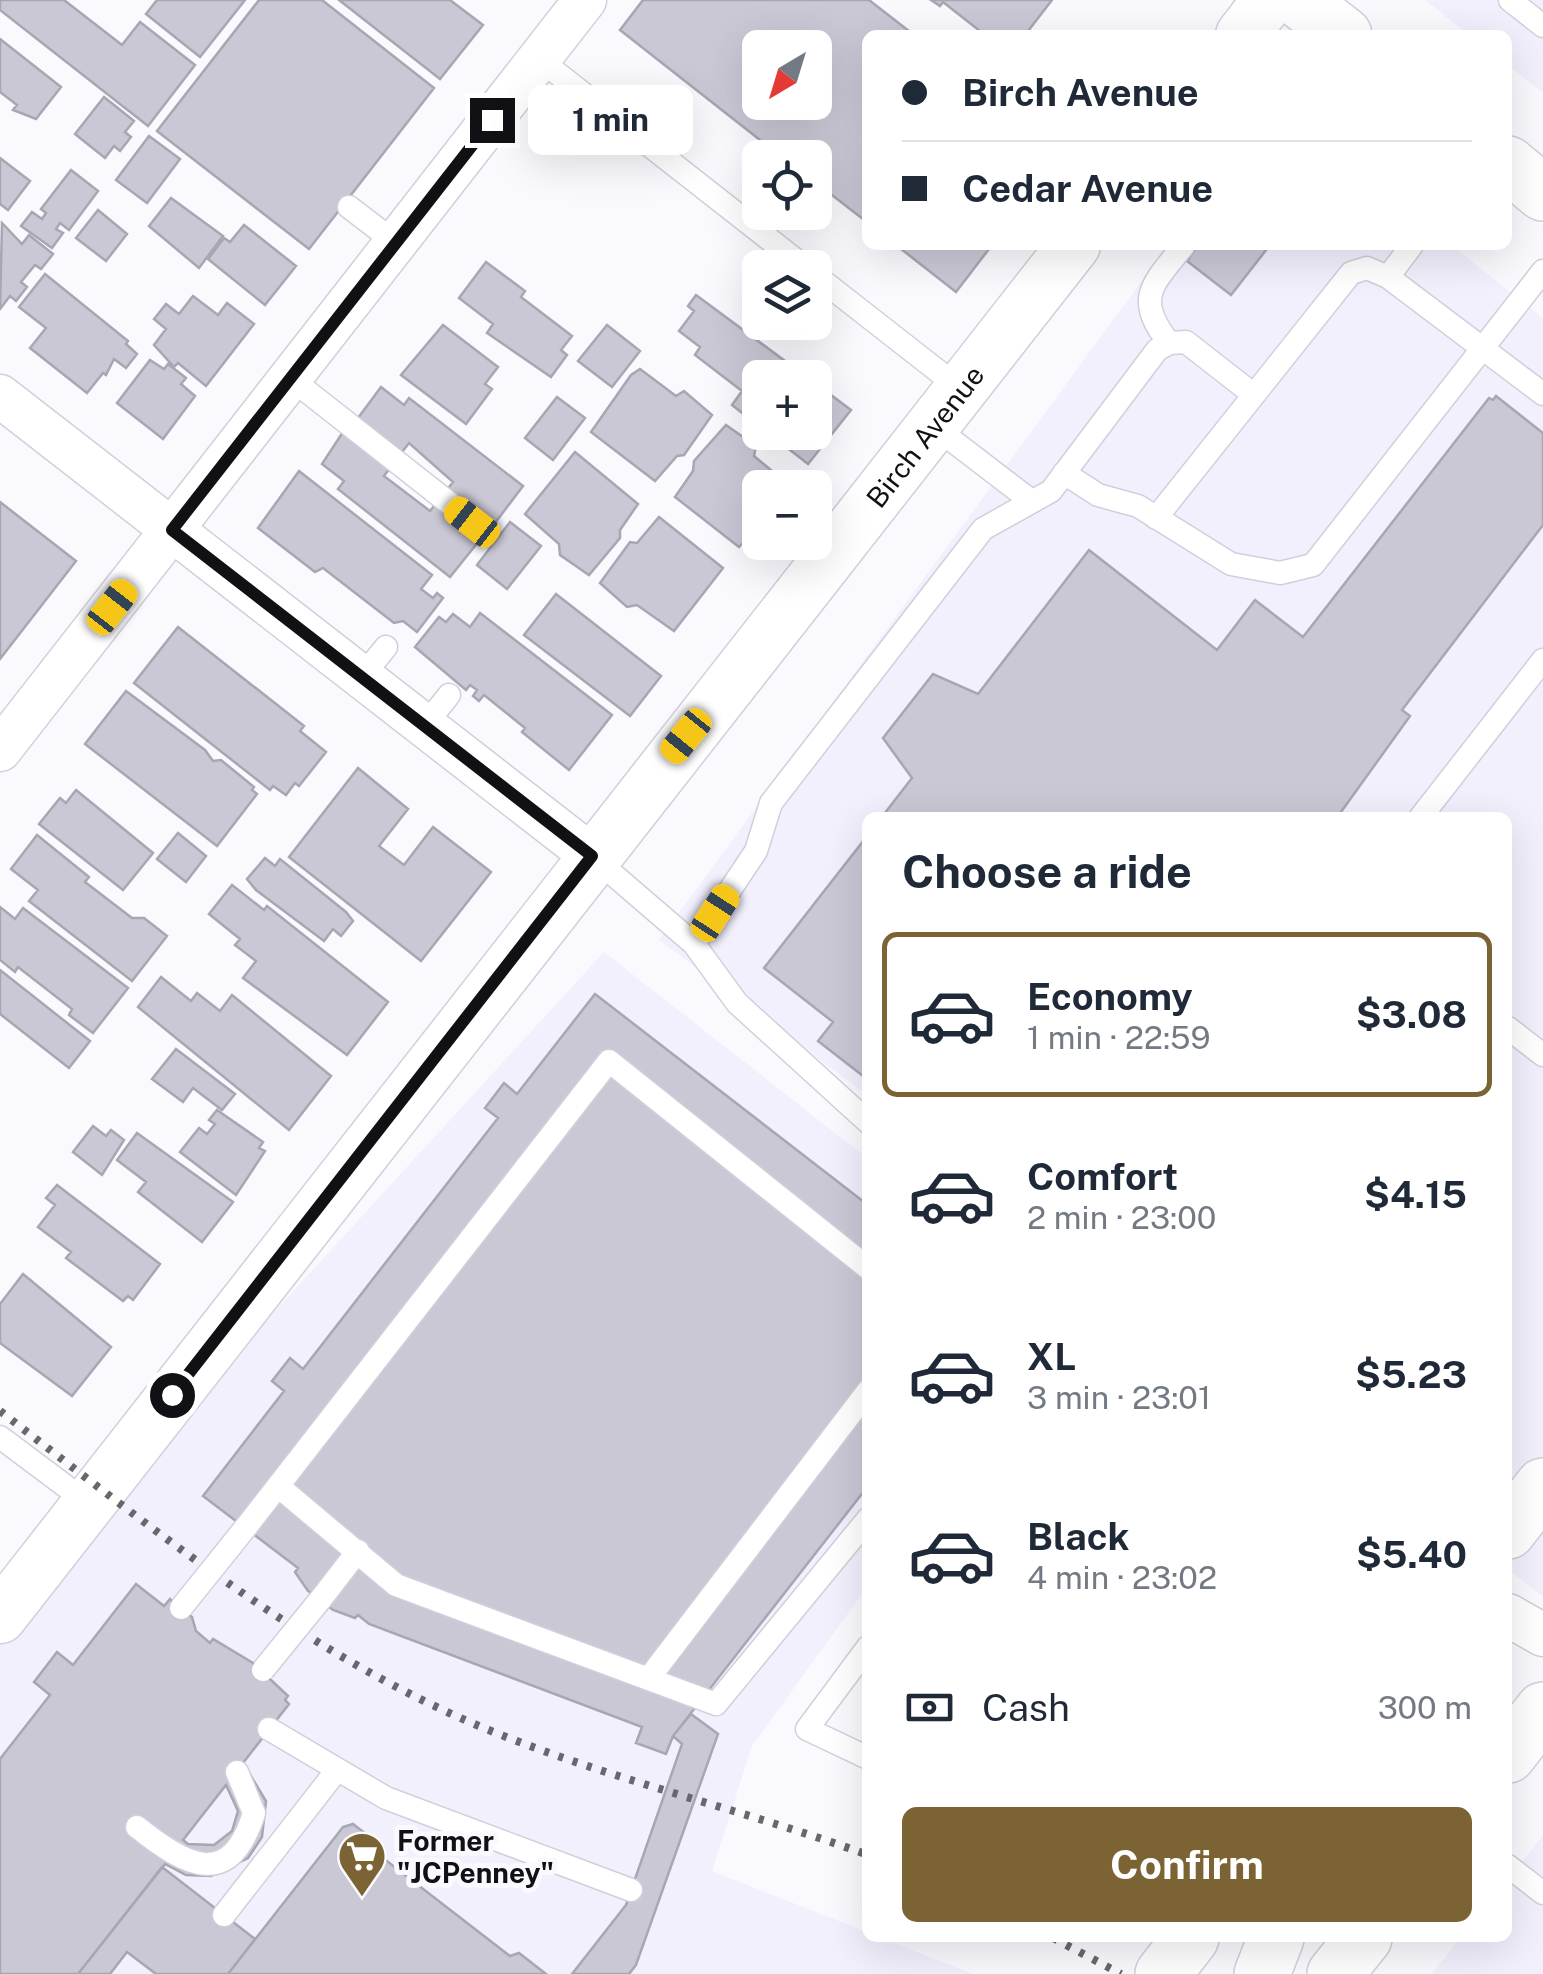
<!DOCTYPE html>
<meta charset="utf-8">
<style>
body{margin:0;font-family:"Public Sans",sans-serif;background:#f2f2f3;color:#1f2937;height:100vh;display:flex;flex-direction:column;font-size:38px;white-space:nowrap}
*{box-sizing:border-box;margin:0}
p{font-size:32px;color:#747a83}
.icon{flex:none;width:55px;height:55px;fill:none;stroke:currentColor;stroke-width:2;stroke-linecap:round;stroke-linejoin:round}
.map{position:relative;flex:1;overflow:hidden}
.details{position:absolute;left:862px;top:812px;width:650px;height:1130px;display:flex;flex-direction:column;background:#fff;border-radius:15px;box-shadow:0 10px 40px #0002}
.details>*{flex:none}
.guide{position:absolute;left:862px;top:30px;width:650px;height:220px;border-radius:15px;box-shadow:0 10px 40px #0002;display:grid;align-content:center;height:220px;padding:0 40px;background:#fff}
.needle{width:65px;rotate:218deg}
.fabs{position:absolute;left:742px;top:30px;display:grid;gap:20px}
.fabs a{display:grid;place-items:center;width:90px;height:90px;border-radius:15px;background:#fff;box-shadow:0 10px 40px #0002;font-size:50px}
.end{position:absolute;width:45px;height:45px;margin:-22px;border:12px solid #111014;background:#fff;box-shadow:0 0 0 5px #fff}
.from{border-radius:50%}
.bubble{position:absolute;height:70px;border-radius:15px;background:#fff;box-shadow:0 10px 40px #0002;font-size:32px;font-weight:700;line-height:70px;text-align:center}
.car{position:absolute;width:30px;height:60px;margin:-30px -15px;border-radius:12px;box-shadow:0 0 8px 2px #0007;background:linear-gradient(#f5c518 24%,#345 0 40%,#f5c518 0 76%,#345 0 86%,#f5c518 0)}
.guide b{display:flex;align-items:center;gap:35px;height:95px;font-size:38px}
.guide b+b{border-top:2px solid #e0e1e3}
.guide i{width:25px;height:25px;background:#1f2937}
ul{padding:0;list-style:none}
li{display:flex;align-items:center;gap:30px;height:165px;margin:0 20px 15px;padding:0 20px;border:5px solid transparent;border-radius:15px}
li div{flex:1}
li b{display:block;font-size:38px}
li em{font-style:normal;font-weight:700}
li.active{border-color:#7b6333}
li>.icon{width:90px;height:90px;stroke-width:1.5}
h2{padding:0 40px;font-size:45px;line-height:120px}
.pay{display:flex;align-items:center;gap:25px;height:110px;padding:0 40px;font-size:38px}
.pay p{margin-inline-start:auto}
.cta{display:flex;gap:20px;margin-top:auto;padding:20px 40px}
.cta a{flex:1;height:115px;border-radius:15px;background:#7b6333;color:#fff;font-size:40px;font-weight:700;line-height:115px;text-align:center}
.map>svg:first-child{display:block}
.built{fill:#f2f0fd}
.building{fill:#cac8d5;stroke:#a8a6b3;stroke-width:2.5;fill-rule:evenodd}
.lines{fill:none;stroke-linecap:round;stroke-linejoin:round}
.service-casing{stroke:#d1cfdc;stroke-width:25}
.minor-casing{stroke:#d1cfdc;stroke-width:45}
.tertiary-casing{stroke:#d1cfdc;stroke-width:55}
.primary-casing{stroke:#d1cfdc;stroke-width:58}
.service{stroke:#fff;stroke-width:22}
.minor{stroke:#fff;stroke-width:42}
.tertiary{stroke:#fff;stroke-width:52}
.primary{stroke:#fff;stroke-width:55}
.rail{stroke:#68686c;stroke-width:8;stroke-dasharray:5 10;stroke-linecap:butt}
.service-bridge-casing{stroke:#d1cfdc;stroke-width:25;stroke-linecap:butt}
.service-bridge{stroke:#fff;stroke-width:22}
.route{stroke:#111014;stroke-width:12}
.labels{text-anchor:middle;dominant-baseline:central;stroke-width:10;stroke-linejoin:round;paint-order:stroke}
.street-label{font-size:28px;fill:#111014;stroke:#f9f9fe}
.poi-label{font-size:28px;font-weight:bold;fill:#111014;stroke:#f9f9fe;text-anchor:start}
</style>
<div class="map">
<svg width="1543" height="1974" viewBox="0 0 1543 1974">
<rect width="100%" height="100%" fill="#f9f9fe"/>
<path class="built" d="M1425,0h118v93l-35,-28v-30h-39z
M1168,245h283l92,73v1278l-35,-26v-752h-640l-1,277 -208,-155z
M604,952l263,206v429l-115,159 -40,125 155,61 1,6h13l92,36h-973v-345l111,-139z
M1543,1835v139h-112l30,-36h47v-59z"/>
<path class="building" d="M0,0h64l58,45 18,-23 55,43 -47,61 -148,-116z
M157,0h88l-45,57 -54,-43z
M259,0h63l112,88 -125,161 -152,-118z
M339,0h111l33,25 -43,54z
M643,0h226l45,35h-46v188l-53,-41v-24h-32l-163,-128zM760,48h55v54h-55z
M931,0h121l-27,35h-40l-42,-33 -3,4z
M0,39l61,48 -25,32 -23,-9 4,-5 -17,-13z
M104,97l30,24 -9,11 6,5 -11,14 -6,-5 -9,12 -30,-24z
M149,136l31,23 -33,44 -31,-23z
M0,158l30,23 -22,29 -8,-6z
M71,170l27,21 -29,39 -9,-7 -4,6 7,4 -11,15 -31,-22 11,-14 10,7 4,-6 -5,-4z
M171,198l52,38 -24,32 -50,-42z
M98,210l29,24 -21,27 -30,-23z
M2,223l20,21 7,-9 24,19 -12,15 -6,-4 -14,17 6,5 -11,14 -6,-5 -10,13z
M244,225l52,41 -31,39 -57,-46 16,-21 6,4z
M896,245h96l-36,47z
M1198,245h77h-5l-39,50 -44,-34z
M486,262l39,29 -4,6 51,39 -11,14 6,5 -16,22 -64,-44 6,-9 -34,-26z
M45,274l83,67 -2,3 11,10 -11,14 -12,-9 -8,16 -3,-2 -16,20 -57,-45 16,-20 -27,-21z
M696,295l112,83h-48v49l-28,-22 10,-14 -47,-36 5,-8 -21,-16 15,-20 -6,-5z
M193,296l25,19 9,-12 27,21 -48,62 -28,-23 -4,4 -20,-22 12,-16 -12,-10 12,-15 13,10z
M443,325l55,42 -13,17 7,5 -26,35 -65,-49z
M607,325l33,26 -28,36 -34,-26z
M150,360l14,9 4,-5 18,14 -5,6 14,12 -32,43 -46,-36z
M640,369l36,27 8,-5 28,24 -28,40 -7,1 -22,25 -64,-49 40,-57z
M815,383l36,27 -43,54 -41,-32h48z
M381,387l23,18 5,-7 114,88 -31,41 -46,-36 7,-9 -44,-39 -10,13 -44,-34z
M1496,396l47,37v92l-141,185 8,6 -69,96 8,6h-468l31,-40 -29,-40 50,-64 45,20 111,-144 128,100 38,-50 48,37 186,-239 4,2z
M557,397l28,21 -32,42 -28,-22z
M726,425l30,21 -2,10 35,29 -29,3v36l-21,23 -64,-50 18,-26 1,-10z
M343,432l49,33 -8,11 46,35 8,-10 45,35 -33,41 -112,-88 6,-8 -22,-17z
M575,452l63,52 -18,26v8l-31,37 -29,-20 -1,-11 -34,-30z
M299,471l133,104 -11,14 12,9 4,-5 6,5 -26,34 -14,-11 -9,2 -71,-55 -8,4 -57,-44z
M0,502l76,59 -76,98z
M659,517l64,51 -49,63 -37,-26 -10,2 -27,-24 30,-41 7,1z
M510,522l31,24 -34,43 -30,-24z
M556,594l105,82 -31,40 -106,-81z
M480,613l132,102 -43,55 -47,-38 3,-4 -41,-33 -5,6 -6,-5 4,-6 -7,-5 -4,5 -51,-43 24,-30 7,5 7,-8 17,13z
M178,627l126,99 -4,5 26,21 -27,34 -4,-3 -9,12 -13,-9 -3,4 -136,-107z
M126,691l79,59 8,11 8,-1 33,27 -2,3 5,4 -40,52 -132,-102z
M358,768l50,41 -29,37 25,19 29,-38 58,45 -70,89 -132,-104z
M76,790l77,63 -30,37 -84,-66 21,-26 6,5z
M178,833l28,23 -20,26 -29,-23z
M37,835l52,42 -4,5 47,36h12l23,18 -35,45 -103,-80 9,-11 -27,-21z
M868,835v243l-1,1 -49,-38 15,-19 -69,-54z
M265,858l10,8 5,-7 66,53 7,9 -12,15 -8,-7 -9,12 -68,-51 -9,-11z
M232,885l32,25 3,-4 121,96 -41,53 -104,-77 13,-17 -21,-16 5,-6 -31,-25z
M0,907l15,12 8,-11 105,80 -35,45 -24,-18 3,-6 -54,-42 -3,5 -15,-12z
M0,970l90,71 -21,27 -69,-54z
M161,977l30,24 6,-8 23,18 12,-16 99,81 -42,54 -151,-123z
M595,994l273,211v281l-195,250 -7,18 -30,-11 6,-16 -273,-103 -11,-9 -3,3 -22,-8 -25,-19 -13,-19 3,-4 -95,-72 81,-105 -12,-10 18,-23 13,11 195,-251 -13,-10 19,-25 13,11z
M176,1049l59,45 -13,16 -29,-22 -10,14 -31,-23z
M217,1110l46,32 -4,6 6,3 -29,44 -56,-43 19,-24 8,6 8,-10 -6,-4z
M93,1126l13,10 5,-6 13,10 -22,35 -29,-23z
M137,1133l96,69 -31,40 -64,-50 8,-10 -29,-22z
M57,1185l103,79 -27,36 -5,-4 -5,5 -57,-43 5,-6 -33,-25 17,-22 -9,-7z
M23,1274l88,73 -39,49 -72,-53v-39z
M136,1584l28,22 6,-7 22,18 4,14 14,12 3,-4 40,24 35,33 -3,4 4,4 -46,59 23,38 -4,36 -14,21 -37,18 -25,-1 -21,-11 -87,110h-78v-215l50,-64 -16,-13 23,-30 16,13zM226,1785l12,26 -6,20 -18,14 -26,-1 -5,-4z
M691,1714l27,20 -82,231 -7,9h-57l54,-69 56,-161 -9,-8z
M353,1824l31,24 -1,10 127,98 9,-3 27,21h-318l115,-147z
M162,1867l93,72 -27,35h-72l-29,-22 -17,22h-32z"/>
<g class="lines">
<g class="service-casing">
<path id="service" d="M1510,0l33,26
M539,59l267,209
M349,207l47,36
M815,275l146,114
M1388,277l24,-32
M1169,343c-35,-45 -17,-58 15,-98
M290,378l182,143
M932,425l98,75
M1064,473l34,22 40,11 93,58 49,9 33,-8 230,-294
M1156,518l195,-245 16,-5 21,9 155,117
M364,674l22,-27
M425,725l24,-30
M1420,818l123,-158
M594,858l100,86 43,59 131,119
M694,944l62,-93 15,-48 212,-274 68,-38 106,-141 12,-7 17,-1 68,53
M1508,1028l35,27
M868,1268l-259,-207 -331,425 118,99 320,119 152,-185
M0,1437l88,66
M246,1527l32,-41
M320,1600l38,-49
M868,1647l-61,82 61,29
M649,1678l219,-287
M269,1729l117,69 245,92
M137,1827c49,39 93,64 117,-14l-17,-41
M1508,1866l35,27
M224,1915l113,-145"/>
</g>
<g class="minor-casing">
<path id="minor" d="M0,396l592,460
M0,750l585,-750
M1508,1615l35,20"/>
</g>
<g class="tertiary-casing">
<g id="tertiary">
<path d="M1242,35l27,-35"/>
<path id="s1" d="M0,1617l1074,-1372"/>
</g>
</g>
<g class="primary-casing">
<path id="primary" d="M1299,0l45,35
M1508,164l35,29
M1508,1531l35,-45
M1508,1755l35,-45
M1163,1974l28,-36
M1262,1974l14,-36
M1335,1974l29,-36"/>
</g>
<use href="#service" class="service"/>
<use href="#minor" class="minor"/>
<use href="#tertiary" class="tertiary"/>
<use href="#primary" class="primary"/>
<path class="rail" d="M0,1411c150,116 303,241 479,315 127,53 260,82 389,129
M1053,1938l68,36"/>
<g class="service-bridge-casing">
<path id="service-bridge" d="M181,1608l65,-81
M263,1670l57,-70"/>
</g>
<use href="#service-bridge" class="service-bridge"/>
</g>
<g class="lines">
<path class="route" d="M172,1395l420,-539 -420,-326 320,-410"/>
</g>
<defs>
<g id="supermarket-pin" transform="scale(2.5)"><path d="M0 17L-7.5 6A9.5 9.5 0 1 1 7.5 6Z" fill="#7b6333" stroke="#f9f9fe"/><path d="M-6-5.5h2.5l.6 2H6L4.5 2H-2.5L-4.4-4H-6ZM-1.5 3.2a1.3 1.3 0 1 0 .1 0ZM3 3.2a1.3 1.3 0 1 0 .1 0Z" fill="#fff"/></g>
</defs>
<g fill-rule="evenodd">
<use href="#supermarket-pin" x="362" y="1856"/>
</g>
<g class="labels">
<g class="street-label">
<text stroke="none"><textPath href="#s1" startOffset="1500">Birch Avenue</textPath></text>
</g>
<g class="poi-label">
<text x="397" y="1840">Former<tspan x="397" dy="32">"JCPenney"</tspan></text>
</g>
</g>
</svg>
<div class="fabs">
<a><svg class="needle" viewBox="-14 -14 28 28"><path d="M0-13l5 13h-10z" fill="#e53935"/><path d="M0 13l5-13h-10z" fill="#747a83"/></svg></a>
<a><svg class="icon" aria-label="locate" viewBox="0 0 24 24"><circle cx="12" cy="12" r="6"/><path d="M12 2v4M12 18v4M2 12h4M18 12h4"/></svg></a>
<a><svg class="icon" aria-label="layers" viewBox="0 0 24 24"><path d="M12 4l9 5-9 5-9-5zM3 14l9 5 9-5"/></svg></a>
<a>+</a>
<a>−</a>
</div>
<i class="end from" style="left:172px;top:1395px"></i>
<i class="end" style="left:492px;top:120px"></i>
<div class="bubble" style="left:528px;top:85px;width:165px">1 min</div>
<i class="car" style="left:472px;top:522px;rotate:308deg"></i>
<i class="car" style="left:112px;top:607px;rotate:38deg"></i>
<i class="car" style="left:686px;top:736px;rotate:219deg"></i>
<i class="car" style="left:715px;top:913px;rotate:33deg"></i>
<div class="guide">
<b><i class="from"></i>Birch Avenue</b>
<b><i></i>Cedar Avenue</b>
</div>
<section class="details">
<h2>Choose a ride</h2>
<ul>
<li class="active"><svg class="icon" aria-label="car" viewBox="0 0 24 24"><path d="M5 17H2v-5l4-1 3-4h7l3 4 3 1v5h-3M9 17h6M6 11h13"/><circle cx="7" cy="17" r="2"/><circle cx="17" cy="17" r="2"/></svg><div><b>Economy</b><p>1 min · 22:59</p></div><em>$3.08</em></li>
<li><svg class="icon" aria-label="car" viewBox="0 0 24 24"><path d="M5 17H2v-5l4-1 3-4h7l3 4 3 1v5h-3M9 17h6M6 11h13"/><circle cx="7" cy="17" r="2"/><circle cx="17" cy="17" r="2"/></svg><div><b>Comfort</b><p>2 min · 23:00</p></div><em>$4.15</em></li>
<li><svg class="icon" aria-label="car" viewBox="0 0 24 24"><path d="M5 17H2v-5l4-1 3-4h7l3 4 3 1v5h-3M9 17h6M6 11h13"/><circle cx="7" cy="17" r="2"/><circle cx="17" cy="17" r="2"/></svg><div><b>XL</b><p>3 min · 23:01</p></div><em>$5.23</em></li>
<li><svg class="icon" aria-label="car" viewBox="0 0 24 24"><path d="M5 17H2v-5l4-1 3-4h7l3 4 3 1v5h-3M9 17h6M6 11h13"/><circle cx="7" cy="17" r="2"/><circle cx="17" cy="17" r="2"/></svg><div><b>Black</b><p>4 min · 23:02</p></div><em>$5.40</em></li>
</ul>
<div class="pay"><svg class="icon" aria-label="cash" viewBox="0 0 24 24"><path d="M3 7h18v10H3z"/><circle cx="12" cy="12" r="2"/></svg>Cash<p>300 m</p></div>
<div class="cta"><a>Confirm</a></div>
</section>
</div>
